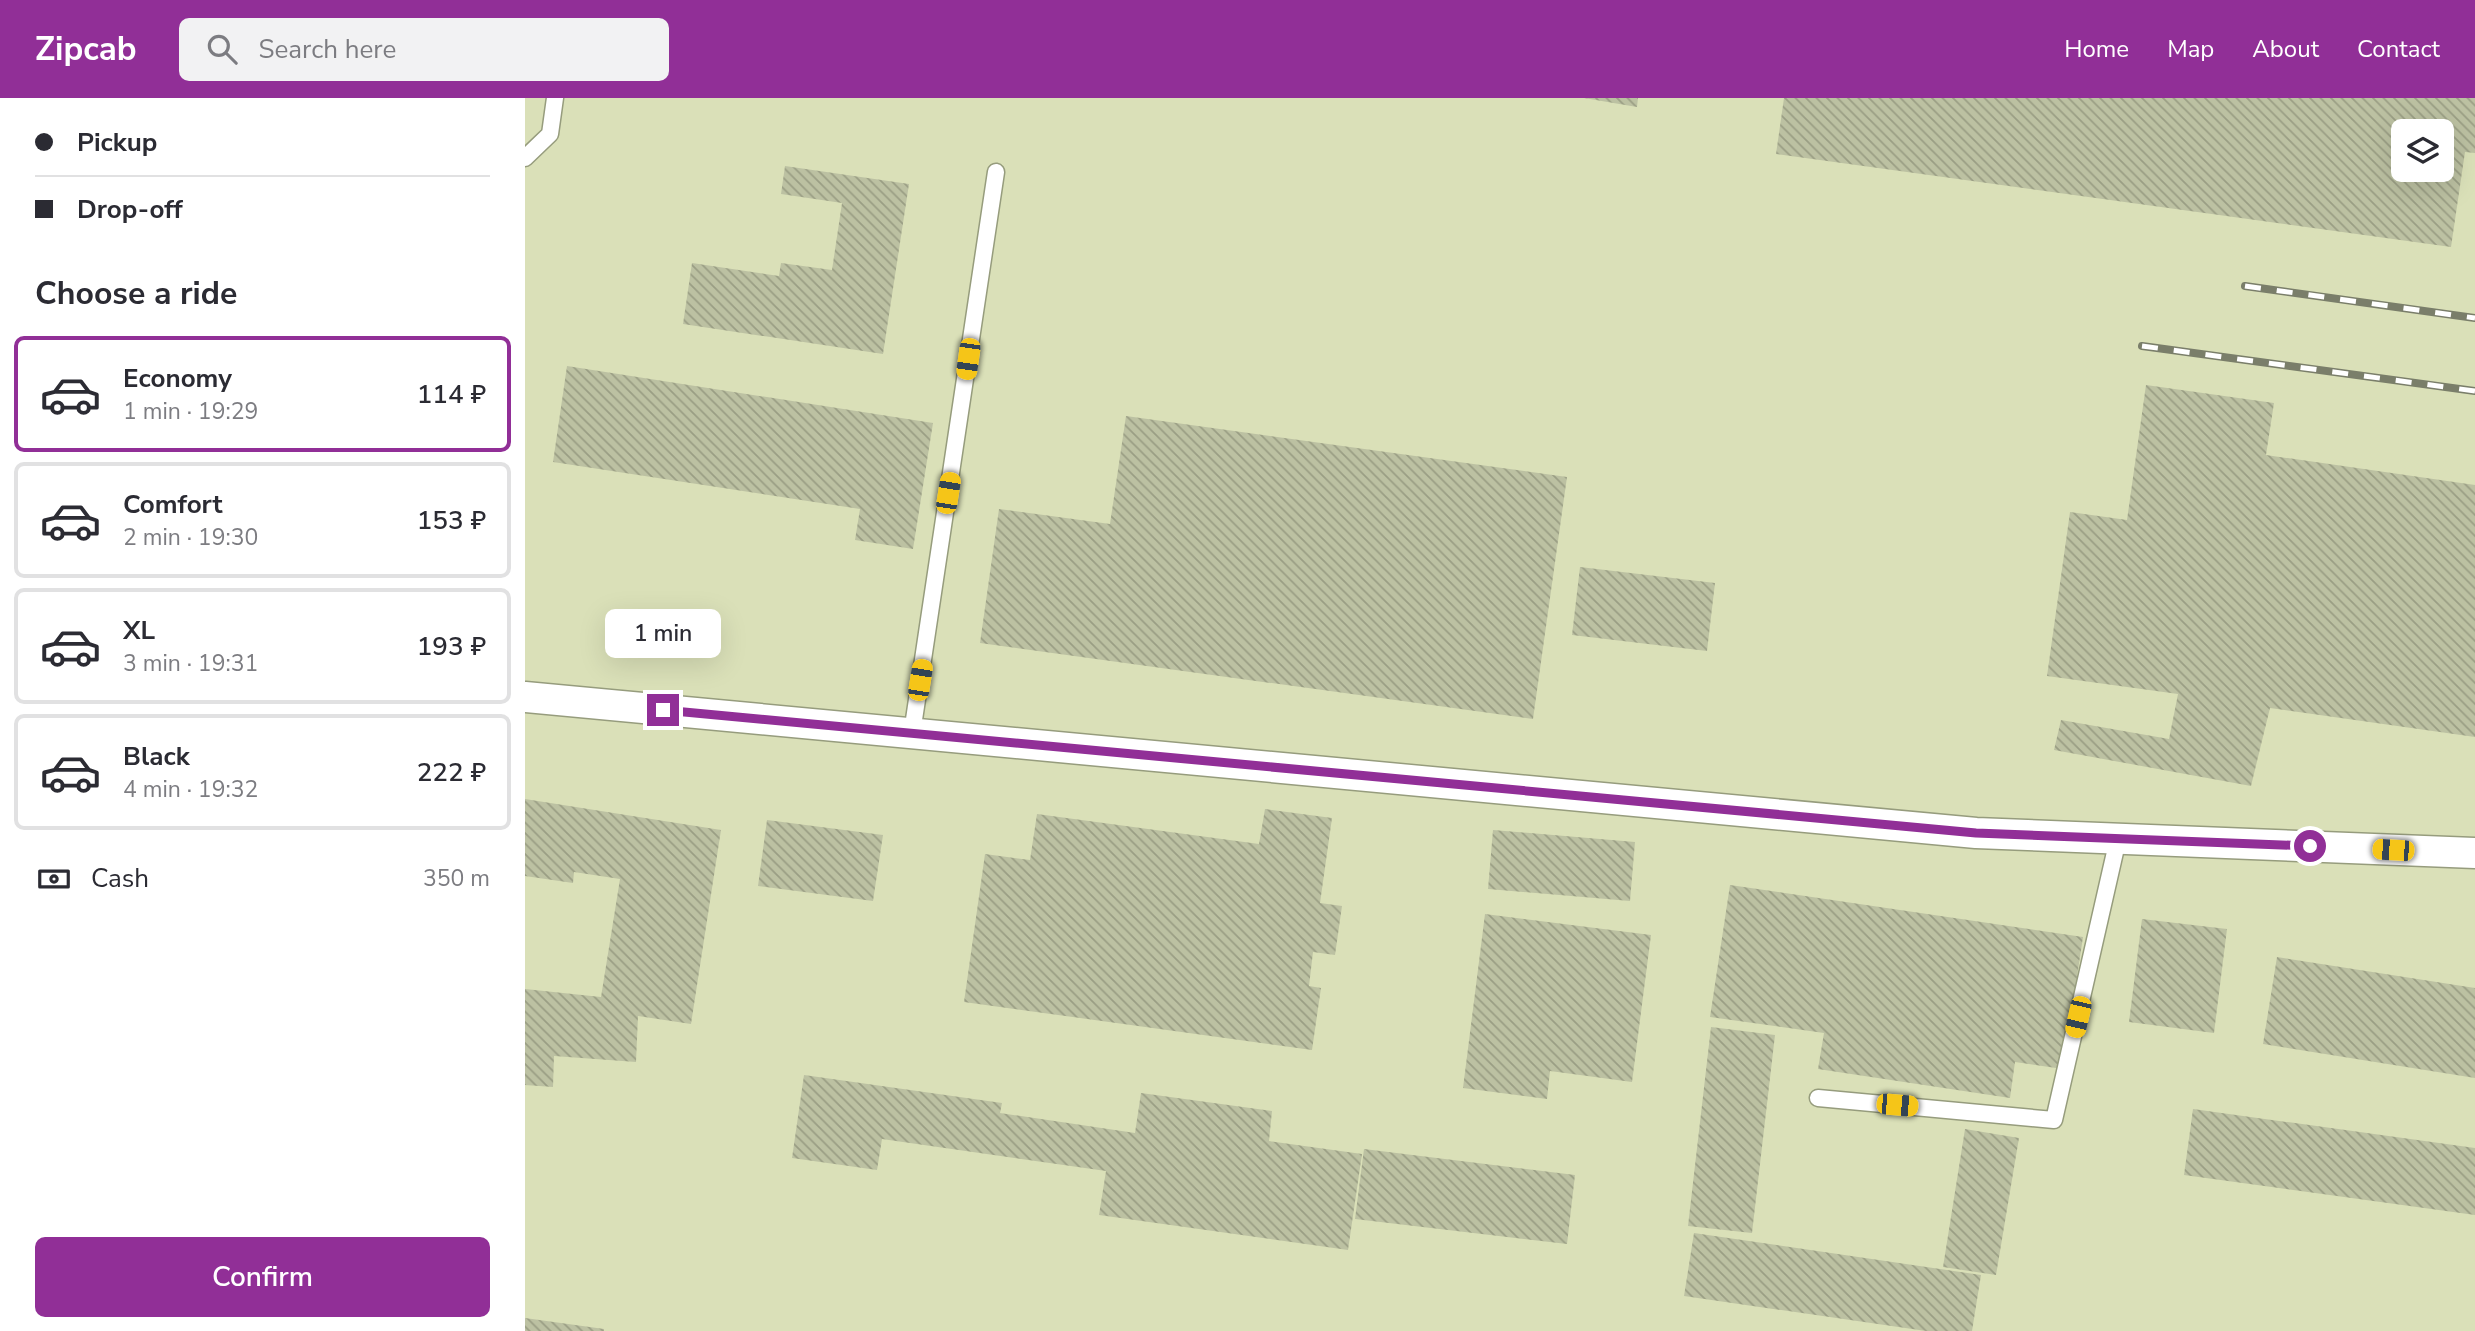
<!DOCTYPE html>
<meta charset="utf-8">
<style>
body{margin:0;font-family:"Nunito Sans",sans-serif;background:#f2f2f3;color:#2b2b33;height:100vh;display:flex;flex-direction:column;font-size:26px;white-space:nowrap}
*{box-sizing:border-box;margin:0}
p{font-size:23px;color:#7c7c81}
.icon{flex:none;width:38px;height:38px;fill:none;stroke:currentColor;stroke-width:2;stroke-linecap:round;stroke-linejoin:round}
.map{position:relative;flex:1;overflow:hidden}
.sheet{display:flex;flex-direction:column;background:#fff;width:525px}
.sheet>*{flex:none}
.hud{display:grid;align-content:center;height:154px;padding:0 35px;background:#fff}
.controls{position:absolute;left:1866px;top:21px;display:grid;gap:14px}
.controls a{display:grid;place-items:center;width:63px;height:63px;border-radius:10px;background:#fff;box-shadow:0 7px 28px #0002;font-size:35px}
.end{position:absolute;width:32px;height:32px;margin:-16px;border:9px solid #912f97;background:#fff;box-shadow:0 0 0 4px #fff}
.from{border-radius:50%}
.bubble{position:absolute;height:49px;border-radius:10px;background:#fff;box-shadow:0 7px 28px #0002;font-size:23px;font-weight:600;line-height:49px;text-align:center}
.car{position:absolute;width:21px;height:42px;margin:-21px -10px;border-radius:9px;box-shadow:0 0 5px 2px #0007;background:linear-gradient(#f5c518 24%,#345 0 40%,#f5c518 0 76%,#345 0 86%,#f5c518 0)}
.hud b{display:flex;align-items:center;gap:24px;height:66px;font-size:26px}
.hud b+b{border-top:2px solid #e1e1e2}
.hud i{width:18px;height:18px;background:#2b2b33}
ul{padding:0;list-style:none}
li{display:flex;align-items:center;gap:21px;height:116px;margin:0 14px 10px;padding:0 21px;border:4px solid #e1e1e2;border-radius:10px}
li div{flex:1}
li b{display:block;font-size:26px}
li em{font-style:normal;font-weight:600}
li.on{border-color:#912f97}
li>.icon{width:63px;height:63px;stroke-width:1.5}
h2{padding:0 35px;font-size:32px;line-height:84px}
.pay{display:flex;align-items:center;gap:18px;height:77px;padding:0 35px;font-size:26px}
.pay p{margin-inline-start:auto}
.action{display:flex;gap:14px;margin-top:auto;padding:14px 35px}
.action a{flex:1;height:80px;border-radius:10px;background:#912f97;color:#fff;font-size:28px;font-weight:600;line-height:80px;text-align:center}
header{display:flex;align-items:center;gap:42px;box-sizing:border-box;height:98px;padding:0 35px;background:#912f97;color:#fff}
header strong{font-size:33px}
nav{display:flex;gap:38px;margin-inline-start:auto;font-size:24px}
.search{width:490px;height:63px;background:#f2f2f3;display:flex;align-items:center;gap:18px;box-sizing:border-box;padding:0 24px;border-radius:10px;color:#7c7c81;font-size:26px}
main{display:flex;flex:1;min-height:0}
.map>svg:first-child{display:block}
.built{fill:#dae0b8;fill-rule:evenodd}
.building{fill:url(#building-back-hatch);fill-rule:evenodd}
.lines{fill:none;stroke-linecap:round;stroke-linejoin:round}
.service-casing{stroke:#969c7d;stroke-width:19}
.minor-casing{stroke:#969c7d;stroke-width:33}
.service{stroke:#fff;stroke-width:16}
.minor{stroke:#fff;stroke-width:30}
.rail-casing{stroke:#7a7e6a;stroke-width:8}
.rail{stroke:#fff;stroke-width:5;stroke-dasharray:16;stroke-linecap:butt}
.route{stroke:#912f97;stroke-width:9}
</style>
<header>
<strong>Zipcab</strong>
<div class="search"><svg class="icon" aria-label="search" viewBox="0 0 24 24"><circle cx="10" cy="10" r="6"/><path d="M15 15l6 6"/></svg>Search here</div>
<nav><a>Home</a><a>Map</a><a>About</a><a>Contact</a></nav>
</header>
<main>
<section class="sheet">
<div class="hud">
<b><i class="from"></i>Pickup</b>
<b><i></i>Drop-off</b>
</div>
<h2>Choose a ride</h2>
<ul>
<li class="on"><svg class="icon" aria-label="car" viewBox="0 0 24 24"><path d="M5 17H2v-5l4-1 3-4h7l3 4 3 1v5h-3M9 17h6M6 11h13"/><circle cx="7" cy="17" r="2"/><circle cx="17" cy="17" r="2"/></svg><div><b>Economy</b><p>1 min · 19:29</p></div><em>114 ₽</em></li>
<li><svg class="icon" aria-label="car" viewBox="0 0 24 24"><path d="M5 17H2v-5l4-1 3-4h7l3 4 3 1v5h-3M9 17h6M6 11h13"/><circle cx="7" cy="17" r="2"/><circle cx="17" cy="17" r="2"/></svg><div><b>Comfort</b><p>2 min · 19:30</p></div><em>153 ₽</em></li>
<li><svg class="icon" aria-label="car" viewBox="0 0 24 24"><path d="M5 17H2v-5l4-1 3-4h7l3 4 3 1v5h-3M9 17h6M6 11h13"/><circle cx="7" cy="17" r="2"/><circle cx="17" cy="17" r="2"/></svg><div><b>XL</b><p>3 min · 19:31</p></div><em>193 ₽</em></li>
<li><svg class="icon" aria-label="car" viewBox="0 0 24 24"><path d="M5 17H2v-5l4-1 3-4h7l3 4 3 1v5h-3M9 17h6M6 11h13"/><circle cx="7" cy="17" r="2"/><circle cx="17" cy="17" r="2"/></svg><div><b>Black</b><p>4 min · 19:32</p></div><em>222 ₽</em></li>
</ul>
<div class="pay"><svg class="icon" aria-label="cash" viewBox="0 0 24 24"><path d="M3 7h18v10H3z"/><circle cx="12" cy="12" r="2"/></svg>Cash<p>350 m</p></div>
<div class="action"><a>Confirm</a></div>
</section>
<div class="map">
<svg width="1950" height="1233" viewBox="0 0 1950 1233">
<defs>
<pattern id="building-back-hatch" width="6" height="6" patternUnits="userSpaceOnUse" patternTransform="scale(1.75)"><rect width="6" height="6" fill="#bcc1a2"/><path d="M-1 5l2 2M0 0l6 6M5-1l2 2" fill="none" stroke="#9a9e84"/></pattern>
</defs>
<rect width="100%" height="100%" fill="#e5ebca"/>
<path class="built" d="M0,0h1950v1233h-1950zM1878,33h38v39h-38z"/>
<path class="building" d="M1059,0h54l-1,9z
M1259,0h691v55l-10,-1 -14,95 -675,-93zM1878,33h38v39h-38z
M260,68l124,18 -26,170 -200,-30 9,-61 87,13 2,-13 51,7 10,-67 -61,-9z
M42,268l366,57 -20,126 -58,-9 5,-31 -307,-47z
M1621,287l128,18 -8,52 209,30v252l-205,-29 -19,78 -197,-36 7,-30 108,19 9,-45 -131,-18 23,-164 57,8z
M601,318l441,61 -34,242 -553,-76 19,-134 111,15z
M1055,469l135,16 -8,68 -135,-16z
M0,701l196,31 -30,194 -53,-8 -2,46 -82,-6 -1,31 -28,-2v-96l76,8 19,-118 -46,-7 -1,11 -48,-7z
M740,711l67,9 -12,85 22,3 -7,49 -22,-3 -4,34 12,2 -9,62 -348,-48 21,-148 45,6 7,-46 222,30z
M242,722l116,15 -10,66 -115,-15z
M968,732l142,12 -5,59 -142,-12z
M1205,787l353,52 -20,132 -48,-7 -5,36 -192,-29 6,-36 -114,-16z
M960,816l166,21 -19,147 -82,-11 -3,28 -84,-11z
M1617,821l85,10 -13,104 -85,-11z
M1752,859l198,31v90l-212,-34z
M1186,929l64,8 -23,198 -64,-7z
M279,977l198,28 -2,10 135,20 6,-40 131,18 -3,30 93,13 -14,96 -249,-35 7,-44 -224,-32 -5,31 -85,-12z
M1668,1011l282,39v67l-291,-40z
M1440,1031l54,9 -23,137 -53,-8z
M839,1051l211,26 -8,69 -212,-25z
M1169,1135l287,42 -9,56h-46l-242,-35z
M0,1220l79,11v2h-79z"/>
<g class="lines">
<g class="service-casing">
<path id="service" d="M0,60l25,-24 5,-36
M387,635l84,-561
M1293,1000l236,22 64,-281"/>
</g>
<g class="minor-casing">
<path id="minor" d="M0,599l1451,136 499,20"/>
</g>
<use href="#service" class="service"/>
<use href="#minor" class="minor"/>
<g class="rail-casing">
<path id="rail" d="M1720,188l230,32
M1617,248l333,45"/>
</g>
<use href="#rail" class="rail"/>
</g>
<g class="lines">
<path class="route" d="M138,612l1313,123 334,13"/>
</g>
</svg>
<div class="controls">
<a><svg class="icon" aria-label="layers" viewBox="0 0 24 24"><path d="M12 4l9 5-9 5-9-5zM3 14l9 5 9-5"/></svg></a>
</div>
<i class="end from" style="left:1785px;top:748px"></i>
<i class="end" style="left:138px;top:612px"></i>
<div class="bubble" style="left:80px;top:511px;width:116px">1 min</div>
<i class="car" style="left:443px;top:261px;rotate:188deg"></i>
<i class="car" style="left:423px;top:395px;rotate:9deg"></i>
<i class="car" style="left:395px;top:582px;rotate:9deg"></i>
<i class="car" style="left:1868px;top:752px;rotate:273deg"></i>
<i class="car" style="left:1553px;top:919px;rotate:193deg"></i>
<i class="car" style="left:1372px;top:1007px;rotate:95deg"></i>
</div>
</main>
